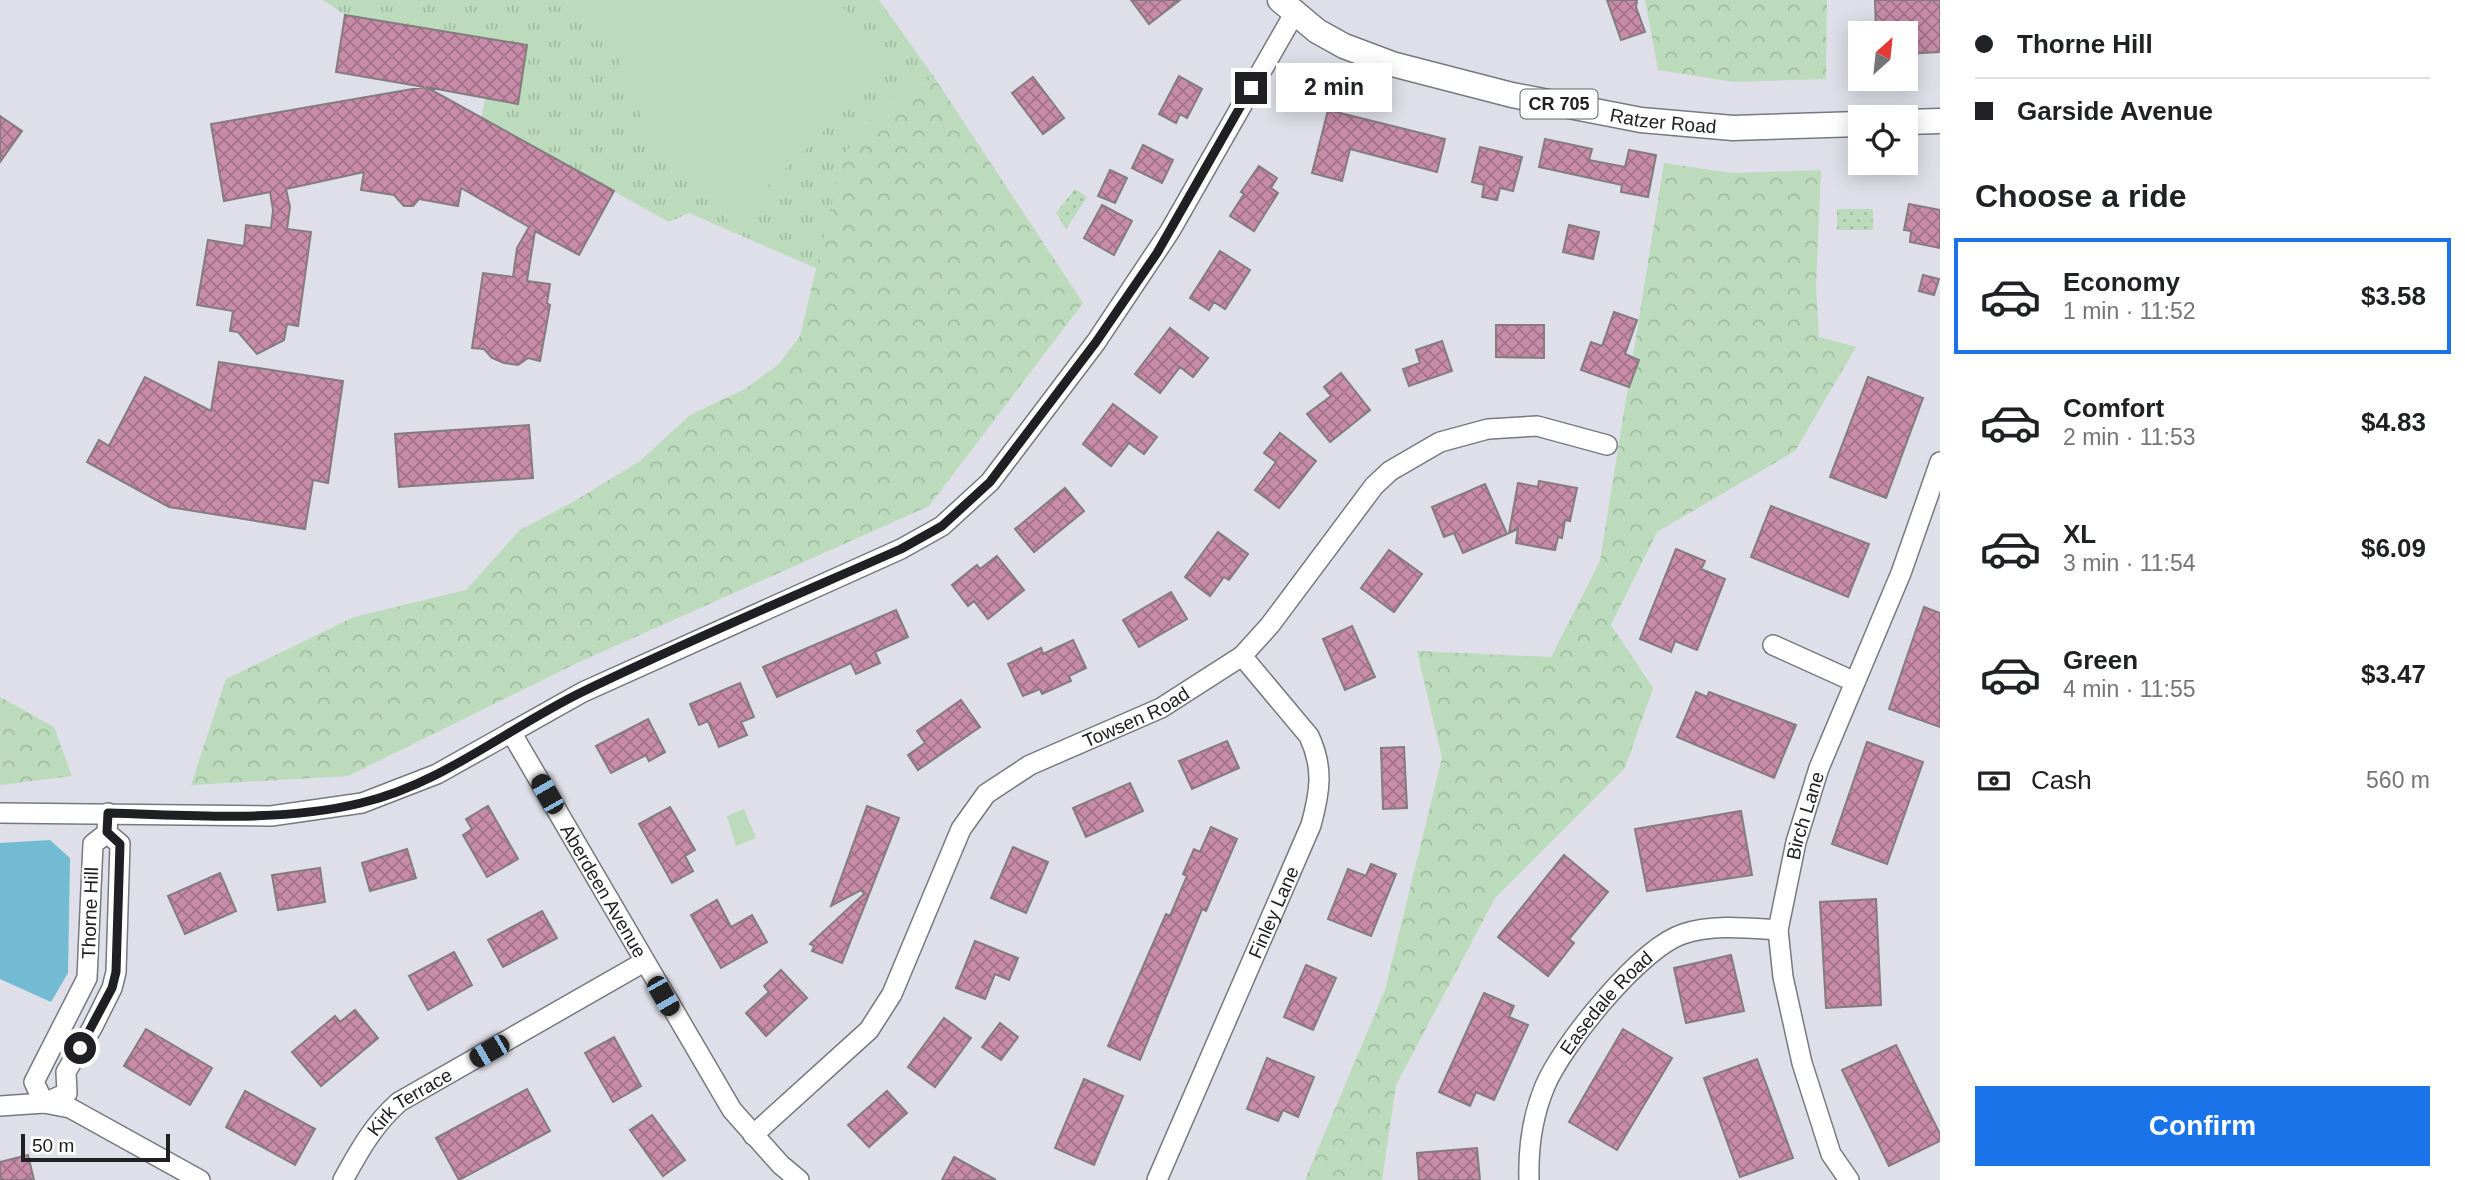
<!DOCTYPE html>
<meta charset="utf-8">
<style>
body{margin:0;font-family:Helvetica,sans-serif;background:#f2f2f2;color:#202124;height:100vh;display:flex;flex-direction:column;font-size:26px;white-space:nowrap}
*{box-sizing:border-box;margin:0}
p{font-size:23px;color:#757577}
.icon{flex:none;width:38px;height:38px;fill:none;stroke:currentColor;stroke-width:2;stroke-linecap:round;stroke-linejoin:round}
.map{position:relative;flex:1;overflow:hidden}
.panel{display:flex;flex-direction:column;background:#fff;width:525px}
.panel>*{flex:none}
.guide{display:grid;align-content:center;height:154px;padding:0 35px;background:#fff}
.needle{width:46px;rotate:27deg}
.controls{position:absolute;left:1848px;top:21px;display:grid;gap:14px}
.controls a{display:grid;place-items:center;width:70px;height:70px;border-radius:0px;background:#fff;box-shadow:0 4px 18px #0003;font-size:35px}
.scale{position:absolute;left:21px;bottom:18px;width:149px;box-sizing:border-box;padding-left:7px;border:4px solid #202024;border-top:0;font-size:19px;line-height:24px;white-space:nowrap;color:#202024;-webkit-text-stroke:5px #fff;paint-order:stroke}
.end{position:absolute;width:32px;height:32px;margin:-16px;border:9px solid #202024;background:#fff;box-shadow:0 0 0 4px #fff}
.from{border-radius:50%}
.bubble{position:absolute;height:49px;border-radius:0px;background:#fff;box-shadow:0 4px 18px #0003;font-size:23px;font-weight:800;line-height:49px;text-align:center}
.car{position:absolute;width:21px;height:42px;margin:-21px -10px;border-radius:9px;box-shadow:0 0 5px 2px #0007;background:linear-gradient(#222 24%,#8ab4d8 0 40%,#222 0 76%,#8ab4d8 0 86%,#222 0)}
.guide b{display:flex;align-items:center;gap:24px;height:66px;font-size:26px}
.guide b+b{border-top:2px solid #e0e0e0}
.guide i{width:18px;height:18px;background:#202124}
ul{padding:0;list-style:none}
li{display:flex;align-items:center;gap:21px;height:116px;margin:0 14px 10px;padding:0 21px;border:4px solid transparent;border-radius:0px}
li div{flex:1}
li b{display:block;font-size:26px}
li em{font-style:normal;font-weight:800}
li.selected{border-color:#1a73e8}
li>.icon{width:63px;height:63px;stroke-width:1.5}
h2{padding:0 35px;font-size:32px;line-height:84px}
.pay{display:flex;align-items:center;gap:18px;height:77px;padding:0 35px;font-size:26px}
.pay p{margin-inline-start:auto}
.primary-button{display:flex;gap:14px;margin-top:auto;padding:14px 35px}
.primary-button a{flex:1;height:80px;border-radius:0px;background:#1a73e8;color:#fff;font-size:28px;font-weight:800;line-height:80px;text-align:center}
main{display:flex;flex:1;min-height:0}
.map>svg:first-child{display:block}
.grass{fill:url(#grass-tufts)}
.forest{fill:url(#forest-crowns)}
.garden{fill:url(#garden-dots)}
.pitch{fill:#bcdbbc}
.water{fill:#72bbd3}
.building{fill:url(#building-cross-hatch);stroke:#847b7f;stroke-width:2}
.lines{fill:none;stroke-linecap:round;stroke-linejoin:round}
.minor-casing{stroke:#787880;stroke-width:22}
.major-casing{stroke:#787880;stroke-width:27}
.minor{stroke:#fff;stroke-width:19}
.major{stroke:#fff;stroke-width:24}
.route{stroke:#202024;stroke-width:9}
.labels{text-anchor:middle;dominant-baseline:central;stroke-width:5;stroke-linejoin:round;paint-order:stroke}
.shield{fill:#fff;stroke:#636366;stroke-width:2}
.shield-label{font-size:18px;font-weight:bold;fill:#202024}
.street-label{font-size:19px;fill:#202024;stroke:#fff}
</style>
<main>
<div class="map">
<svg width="1940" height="1180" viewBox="0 0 1940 1180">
<defs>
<pattern id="grass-tufts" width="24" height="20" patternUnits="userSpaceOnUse" patternTransform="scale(1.75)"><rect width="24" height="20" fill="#bcdbbc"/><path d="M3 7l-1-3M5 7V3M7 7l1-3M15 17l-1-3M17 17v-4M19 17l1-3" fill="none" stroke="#a1bca1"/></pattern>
<pattern id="forest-crowns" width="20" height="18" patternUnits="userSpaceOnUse" patternTransform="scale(1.75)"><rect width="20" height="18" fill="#bcdbbc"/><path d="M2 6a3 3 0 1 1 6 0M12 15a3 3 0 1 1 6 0" fill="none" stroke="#a1bca1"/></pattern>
<pattern id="garden-dots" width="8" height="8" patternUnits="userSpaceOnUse" patternTransform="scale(1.75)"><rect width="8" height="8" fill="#bcdbbc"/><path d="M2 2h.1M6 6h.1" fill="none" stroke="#a1bca1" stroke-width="1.8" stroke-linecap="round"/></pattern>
<pattern id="building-cross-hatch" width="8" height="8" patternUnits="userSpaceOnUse" patternTransform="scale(1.75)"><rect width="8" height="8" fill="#c88ca8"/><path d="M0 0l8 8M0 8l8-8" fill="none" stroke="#a27289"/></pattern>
</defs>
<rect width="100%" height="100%" fill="#dedfe8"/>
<path class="grass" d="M323,0h556l55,77 -58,37 -33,42 -25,113 -129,-56 -20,9 -167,-93 -22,-4 5,-27 33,5 -173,-88z"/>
<path class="forest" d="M1645,0h182l-1,79 -92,3 -76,-12z
M934,77l149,226 -154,203 -350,156 -231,114 -157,9 35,-106 128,-62 112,-27 54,-60 53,-28 67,-41 50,-46 55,-26 34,-25 21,-28 43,-180 33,-42z
M1664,163l68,10 89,-3 -5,115 3,52 37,10 -61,104 -138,81 -46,93 42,63 -28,80 -130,130 -99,187 -14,95h-77l80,-190 57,-232 -25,-107 134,6 49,-96z
M0,697l54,30 18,49 -72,9z"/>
<path class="garden" d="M1075,189l12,8 -21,32 -10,-16z
M1837,209h36v21h-36z"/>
<path class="pitch" d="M561,0h275l58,63 -164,160 -80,-85 -30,-73 3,-20z
M744,809l12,29 -20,8 -9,-30z"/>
<path class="water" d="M50,840l20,18 -2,115 -17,29 -51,-23v-136z"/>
<path class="building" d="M1131,0h49l-31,24z
M1607,0h30l-1,7 9,25 -24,8z
M1875,0h65v52l-34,2v-21h-30z
M345,15l182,30 -9,59 -92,-17 188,104 -35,64 -44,-24 -8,50 23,3 -3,19 3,2 -10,56 -12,-3 -10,7 -14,-2 -12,-5 -8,-9 -12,-1 11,-75 30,4 4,-29 12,-21 -68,-39 -3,18 -39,-7 -6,7h-9l-10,-11 -33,-5 3,-18 -78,17 4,18 -3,22 24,3 -13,94 -11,-2 -3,16 -27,14 -19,-22 -8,-1 3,-20 -36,-6 11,-65 36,6 2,-21 25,3 2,-18 -3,-18 -46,9 -13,-77 213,-37 -88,-15z
M1179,76l23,13 -15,29 -7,-4 -4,9 -17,-9z
M1033,77l31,41 -21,16 -31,-41z
M1328,110l117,29 -8,33 -87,-23 -8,32 -30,-8z
M0,116l22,15 -22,31z
M1545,139l47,10 -3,11 36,7 4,-17 27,5 -8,42 -27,-5 1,-7 -83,-18z
M1143,145l30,15 -11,23 -30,-15z
M1480,147l42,10 -9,34 -13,-3 -3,12 -15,-3 2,-12 -12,-3z
M1259,166l18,12 -6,10 7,5 -24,38 -24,-15 14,-22 -3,-2z
M1110,170l17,8 -12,25 -17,-7z
M1909,204l31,6v38l-30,-6 1,-11 -7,-1z
M1102,205l30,16 -18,34 -30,-17z
M1569,225l30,7 -6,27 -30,-7z
M1220,251l30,19 -25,39 -11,-7 -5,8 -19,-12z
M1923,275l16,4 -5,16 -15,-4z
M1614,312l23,8 -12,34 14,6 -10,27 -48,-17 10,-28 11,4z
M1496,325h48v33l-48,-1z
M1170,328l38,30 -15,19 -13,-10 -20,26 -25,-19z
M1442,341l10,30 -43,15 -6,-17 17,-6 -4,-13z
M219,362l124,19 -15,102 -15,-3 -8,49 -136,-22 -82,-45 12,-22 10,6 36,-69 66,34z
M1341,373l29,37 -40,32 -23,-28 24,-18 -7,-9z
M1868,377l55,21 -37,100 -56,-21z
M1113,404l44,33 -13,17 -15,-11 -18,23 -28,-22z
M529,425l4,53 -134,9 -4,-53z
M1280,433l36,28 -37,47 -24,-18 21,-28 -12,-9z
M1539,481l38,7 -7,33 -5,-1 -3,18 -4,-1 -3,13 -39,-7 2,-14 -9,4 9,-50 20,4z
M1485,484l22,50 -44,19 -9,-20 -10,4 -12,-30z
M1065,488l19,23 -50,41 -19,-23z
M1771,506l98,38 -21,53 -97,-40z
M1218,532l30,22 -19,26 -5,-3 -14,19 -25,-19z
M1676,549l29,12 -4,8 24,10 -28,71 -22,-9 -4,11 -31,-13z
M1389,550l33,24 -28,38 -33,-24z
M997,556l27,34 -36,29 -14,-18 -6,5 -16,-21 25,-20 3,4z
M1171,592l16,27 -48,28 -16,-27z
M1924,607l16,6v114l-51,-18z
M896,610l12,27 -33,15 5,11 -24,11 -5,-11 -74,34 -14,-30z
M1352,626l23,51 -30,13 -22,-51z
M1073,640l13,28 -17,8 2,5 -29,13 -2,-5 -17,7 -15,-32 33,-16 2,6z
M740,683l14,34 -13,5 6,13 -28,12 -11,-26 -9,4 -9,-21z
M1696,692l11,5 2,-5 87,33 -22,53 -97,-41z
M961,700l19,27 -62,43 -10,-15 17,-12 -8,-12z
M648,719l17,33 -16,9 -3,-6 -35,18 -15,-27z
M1227,741l12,27 -47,21 -13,-28z
M1867,742l56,20 -36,102 -55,-20z
M1404,747l3,61 -24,1 -2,-61z
M1130,783l13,28 -57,26 -13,-29z
M488,806l30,53 -31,18 -24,-42 9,-6 -6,-10z
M867,806l32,12 -57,145 -30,-12 2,-5 -4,-2 54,-50 -3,-4 -30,16z
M670,807l25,43 -10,6 8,15 -21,12 -33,-59z
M1741,811l11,64 -105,16 -12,-62z
M1211,827l26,12 -31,72 -4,-2 -62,151 -32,-14 58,-132 4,2 17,-40 -4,-2 11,-25 6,3z
M1013,847l35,15 -22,51 -35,-15z
M407,849l9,29 -46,13 -8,-28z
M1564,855l44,37 -39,47 5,4 -26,33 -50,-39z
M1371,864l25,10 -25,62 -43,-17 20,-50 18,7z
M320,868l5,34 -47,8 -6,-35z
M220,873l16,38 -51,23 -17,-38z
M1876,899l5,106 -55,3 -6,-106z
M717,900l14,27 21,-12 15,27 -46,26 -30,-53z
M542,911l15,27 -54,29 -15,-27z
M975,941l43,17 -9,22 -14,-6 -10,25 -29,-11z
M454,952l18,33 -44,25 -19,-34z
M1731,955l13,56 -58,12 -12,-55z
M1306,965l30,13 -23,52 -29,-13z
M781,970l26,28 -41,38 -20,-23 23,-21 -5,-6z
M1484,993l30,13 -5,11 19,8 -34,75 -18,-8 -6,14 -31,-14z
M355,1010l23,28 -57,48 -29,-34 43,-36 5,6z
M944,1018l27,20 -36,49 -27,-20z
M1000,1023l18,14 -17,23 -19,-13z
M146,1029l66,39 -22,37 -66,-39z
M1623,1029l49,29 -55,92 -48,-28z
M614,1037l27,49 -28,16 -28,-49z
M1896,1045l44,89v7l-51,25 -47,-96z
M1267,1058l47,19 -16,40 -15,-7 -5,11 -31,-12z
M1757,1059l36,99 -53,19 -36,-99z
M1084,1079l39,17 -29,69 -39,-17z
M527,1089l23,42 -91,49 -23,-42z
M245,1091l70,38 -20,36 -69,-38z
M887,1091l20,22 -38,34 -21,-22z
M652,1115l33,45 -22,16 -33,-46z
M1477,1148l3,32h-61l-2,-27z
M28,1155l6,25h-34v-18z
M954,1157l42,23h-54z"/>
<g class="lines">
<g class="minor-casing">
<g id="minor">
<path d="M1773,645l82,37"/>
<path id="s1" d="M511,732l221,378 49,55 18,15"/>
<path d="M0,813l271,3 91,-13 75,-29 146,-82 318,-143 41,-23 48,-44 106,-140 74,-111 124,-217"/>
<path d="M107,833l-14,11 -6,134 -53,104 10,21 23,-10 -1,-21 26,-44 20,-40 4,-16 4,-128 -13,-11 1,-20"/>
<path d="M0,1106l44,-3 26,5 130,72"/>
<path id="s2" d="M753,1135l116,-105 23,-36 69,-165 25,-35 44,-29 131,-57 81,-52 28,-31 104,-139 16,-15 50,-29 48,-13 49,-3 70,19"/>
<path id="s3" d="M343,1180c16,-29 31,-56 56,-78l245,-140"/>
<path id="s4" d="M1157,1180l154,-355c9,-33 13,-57 -2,-89l-67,-80"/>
<path id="s5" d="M1529,1180c-1,-33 3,-63 16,-94 17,-41 95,-138 138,-152 29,-10 65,-6 95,-4"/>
<path id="s6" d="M1849,1180l-18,-26 -29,-91 -19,-86 -5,-47 18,-88 23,-74 82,-195 39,-111"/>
</g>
</g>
<g class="major-casing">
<g id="major">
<path id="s7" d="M1280,0l37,31 27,15 48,18 120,31 129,25 92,8 127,-4"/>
<path d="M1906,122l34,-1"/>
</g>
</g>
<use href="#minor" class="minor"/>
<use href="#major" class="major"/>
</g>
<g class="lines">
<path class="route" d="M80,1048l32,-60 4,-16 4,-128 -13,-12 1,-19c84,2 170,10 253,-10 81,-19 147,-75 221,-111 105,-51 212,-96 319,-143l41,-23 48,-44 106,-140 61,-89 94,-165"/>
</g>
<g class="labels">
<rect class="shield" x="1520.5" y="89.5" width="77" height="29" rx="5"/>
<g class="shield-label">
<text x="1559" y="104">CR 705</text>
</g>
<g class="street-label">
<text stroke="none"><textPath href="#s7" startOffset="408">Ratzer Road</textPath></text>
<text stroke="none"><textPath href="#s2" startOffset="590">Towsen Road</textPath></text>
<text stroke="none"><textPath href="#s6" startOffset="380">Birch Lane</textPath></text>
<text stroke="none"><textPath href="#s1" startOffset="184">Aberdeen Avenue</textPath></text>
<text stroke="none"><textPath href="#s4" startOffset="292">Finley Lane</textPath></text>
<text transform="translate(90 913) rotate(-88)">Thorne Hill</text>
<text stroke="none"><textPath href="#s5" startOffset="200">Easedale Road</textPath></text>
<text stroke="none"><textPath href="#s3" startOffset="105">Kirk Terrace</textPath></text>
</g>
</g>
</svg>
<div class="controls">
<a><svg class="needle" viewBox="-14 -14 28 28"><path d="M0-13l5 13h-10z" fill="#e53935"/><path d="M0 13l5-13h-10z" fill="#757577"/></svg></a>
<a><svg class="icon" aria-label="locate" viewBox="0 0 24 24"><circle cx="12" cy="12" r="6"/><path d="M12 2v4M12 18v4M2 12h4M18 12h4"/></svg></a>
</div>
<div class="scale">50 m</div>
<i class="end from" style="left:80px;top:1048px"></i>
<i class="end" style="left:1251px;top:88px"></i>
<div class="bubble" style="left:1276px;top:63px;width:116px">2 min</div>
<i class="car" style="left:547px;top:794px;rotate:330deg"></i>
<i class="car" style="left:663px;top:996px;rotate:150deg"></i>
<i class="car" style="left:489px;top:1051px;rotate:240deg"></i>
</div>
<section class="panel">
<div class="guide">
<b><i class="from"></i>Thorne Hill</b>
<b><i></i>Garside Avenue</b>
</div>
<h2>Choose a ride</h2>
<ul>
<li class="selected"><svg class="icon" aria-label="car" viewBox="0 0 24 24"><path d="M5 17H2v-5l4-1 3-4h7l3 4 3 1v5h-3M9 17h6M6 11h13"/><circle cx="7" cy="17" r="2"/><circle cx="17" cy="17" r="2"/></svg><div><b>Economy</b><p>1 min · 11:52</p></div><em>$3.58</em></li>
<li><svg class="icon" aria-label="car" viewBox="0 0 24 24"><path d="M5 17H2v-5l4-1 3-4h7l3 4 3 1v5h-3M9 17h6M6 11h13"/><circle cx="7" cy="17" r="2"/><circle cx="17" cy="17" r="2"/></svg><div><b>Comfort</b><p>2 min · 11:53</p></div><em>$4.83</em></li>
<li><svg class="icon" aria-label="car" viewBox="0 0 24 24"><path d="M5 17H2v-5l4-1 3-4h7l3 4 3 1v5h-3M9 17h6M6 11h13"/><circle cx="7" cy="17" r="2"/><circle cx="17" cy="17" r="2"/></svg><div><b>XL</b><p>3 min · 11:54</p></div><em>$6.09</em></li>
<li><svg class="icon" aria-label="car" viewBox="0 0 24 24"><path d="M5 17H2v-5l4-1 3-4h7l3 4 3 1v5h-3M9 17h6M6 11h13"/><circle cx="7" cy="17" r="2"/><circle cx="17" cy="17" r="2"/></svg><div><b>Green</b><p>4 min · 11:55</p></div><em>$3.47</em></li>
</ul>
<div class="pay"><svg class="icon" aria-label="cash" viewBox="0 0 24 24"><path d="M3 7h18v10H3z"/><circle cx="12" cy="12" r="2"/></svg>Cash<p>560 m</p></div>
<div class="primary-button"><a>Confirm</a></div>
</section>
</main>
